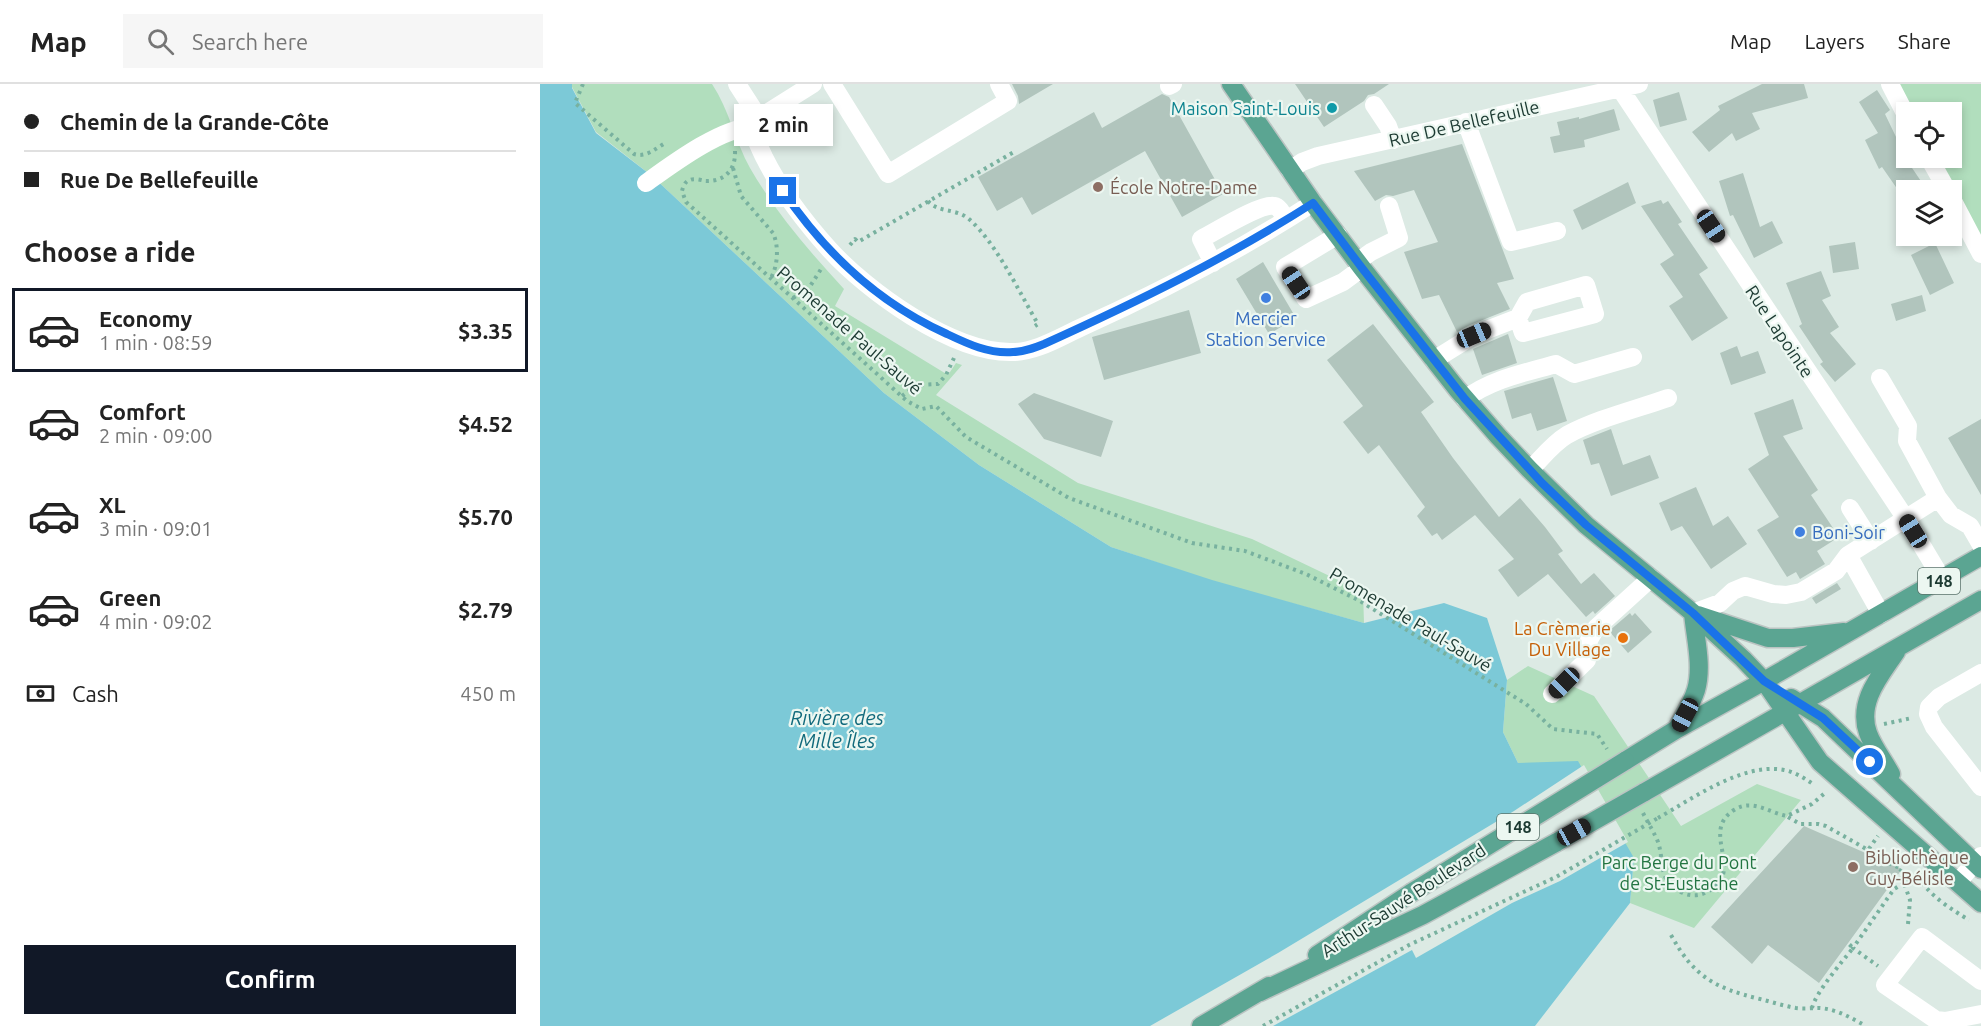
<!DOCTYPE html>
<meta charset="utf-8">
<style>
body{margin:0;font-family:Ubuntu,sans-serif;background:#f6f6f6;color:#222;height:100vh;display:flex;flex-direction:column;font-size:22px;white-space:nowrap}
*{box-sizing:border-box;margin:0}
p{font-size:20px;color:#767676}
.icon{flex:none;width:33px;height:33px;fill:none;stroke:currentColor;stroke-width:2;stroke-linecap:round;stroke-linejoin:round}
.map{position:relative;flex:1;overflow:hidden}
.drawer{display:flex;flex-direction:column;background:#fff;width:540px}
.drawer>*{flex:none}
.hud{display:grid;align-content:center;height:132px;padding:0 24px;background:#fff}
.buttons{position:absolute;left:1356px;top:18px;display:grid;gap:12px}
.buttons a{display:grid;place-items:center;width:66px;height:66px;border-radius:0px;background:#fff;box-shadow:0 3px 9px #0003;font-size:30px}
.end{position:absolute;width:27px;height:27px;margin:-14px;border:8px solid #1a73e8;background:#fff;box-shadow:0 0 0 3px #fff}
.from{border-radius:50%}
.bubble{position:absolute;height:42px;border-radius:0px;background:#fff;box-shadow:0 3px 9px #0003;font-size:20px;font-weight:700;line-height:42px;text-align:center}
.car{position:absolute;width:18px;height:36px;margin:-18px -9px;border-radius:8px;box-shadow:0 0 4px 2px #0007;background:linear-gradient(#222 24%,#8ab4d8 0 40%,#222 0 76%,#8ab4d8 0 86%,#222 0)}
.hud b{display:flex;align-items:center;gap:21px;height:57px;font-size:22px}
.hud b+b{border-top:2px solid #e0e0e0}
.hud i{width:15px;height:15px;background:#222}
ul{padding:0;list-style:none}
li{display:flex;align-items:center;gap:18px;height:84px;margin:0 12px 9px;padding:0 12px;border:3px solid transparent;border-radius:0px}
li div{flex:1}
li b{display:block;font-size:22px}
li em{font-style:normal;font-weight:700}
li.active{border-color:#111827}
li>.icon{width:54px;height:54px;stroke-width:1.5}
h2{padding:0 24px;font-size:27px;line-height:72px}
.pay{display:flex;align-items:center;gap:15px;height:66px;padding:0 24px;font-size:22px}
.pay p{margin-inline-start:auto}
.cta{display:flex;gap:12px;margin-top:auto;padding:12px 24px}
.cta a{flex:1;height:69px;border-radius:0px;background:#111827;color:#fff;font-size:24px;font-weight:700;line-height:69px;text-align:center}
header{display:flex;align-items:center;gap:36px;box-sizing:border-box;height:84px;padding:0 30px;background:#fff;border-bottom:2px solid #e0e0e0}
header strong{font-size:28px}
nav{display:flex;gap:33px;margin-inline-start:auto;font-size:21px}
.search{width:420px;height:54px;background:#f6f6f6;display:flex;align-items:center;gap:15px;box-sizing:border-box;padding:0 21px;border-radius:0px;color:#767676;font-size:22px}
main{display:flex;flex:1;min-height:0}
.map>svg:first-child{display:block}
.green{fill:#b1debd}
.water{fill:#7cc9d7}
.pier{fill:#dceae4}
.building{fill:#b1c5bd}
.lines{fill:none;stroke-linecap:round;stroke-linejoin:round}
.major-casing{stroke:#bbc4c2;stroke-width:21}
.path{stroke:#78b19f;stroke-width:4;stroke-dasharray:3 4.5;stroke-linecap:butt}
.minor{stroke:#fff;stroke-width:18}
.major{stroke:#5ba592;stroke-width:18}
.major-bridge-casing{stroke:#bbc4c2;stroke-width:21;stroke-linecap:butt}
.path-bridge{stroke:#78b19f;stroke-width:4;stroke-dasharray:3 4.5;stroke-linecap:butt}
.major-bridge{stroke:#5ba592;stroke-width:18}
.route{stroke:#1a73e8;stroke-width:8}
.culture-dot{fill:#0f9aa8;stroke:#ecf7f1;stroke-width:2}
.education-dot{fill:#8d6e63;stroke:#ecf7f1;stroke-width:2}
.shop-dot{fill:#3f7fe0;stroke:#ecf7f1;stroke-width:2}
.food-dot{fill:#e8710a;stroke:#ecf7f1;stroke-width:2}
.labels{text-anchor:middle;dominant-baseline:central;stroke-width:4.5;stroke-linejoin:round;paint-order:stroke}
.shield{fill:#ecf7f1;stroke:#5a736b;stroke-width:1.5}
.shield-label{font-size:16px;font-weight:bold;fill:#1c3a32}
.culture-label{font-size:18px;fill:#0d838f;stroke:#ecf7f1;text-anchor:end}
.street-label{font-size:18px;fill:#1c3a32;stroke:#ecf7f1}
.education-label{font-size:18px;fill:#785e54;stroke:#ecf7f1;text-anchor:start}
.shop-label{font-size:18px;fill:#366cbe;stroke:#ecf7f1}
.food-label{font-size:18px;fill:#c56008;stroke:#ecf7f1;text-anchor:end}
.park-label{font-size:18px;fill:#237542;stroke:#ecf7f1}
.water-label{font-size:20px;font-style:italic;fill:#116a7c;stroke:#ecf7f1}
</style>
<header>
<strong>Map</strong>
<div class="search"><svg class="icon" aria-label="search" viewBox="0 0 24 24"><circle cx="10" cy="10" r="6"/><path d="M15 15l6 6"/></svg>Search here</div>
<nav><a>Map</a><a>Layers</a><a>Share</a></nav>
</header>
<main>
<section class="drawer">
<div class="hud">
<b><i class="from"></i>Chemin de la Grande-Côte</b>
<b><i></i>Rue De Bellefeuille</b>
</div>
<h2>Choose a ride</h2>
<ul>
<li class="active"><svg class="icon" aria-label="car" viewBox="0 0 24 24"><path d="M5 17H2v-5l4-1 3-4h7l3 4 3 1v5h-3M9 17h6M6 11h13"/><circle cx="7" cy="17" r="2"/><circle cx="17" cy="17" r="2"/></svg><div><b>Economy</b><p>1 min · 08:59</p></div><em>$3.35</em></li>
<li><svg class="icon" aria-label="car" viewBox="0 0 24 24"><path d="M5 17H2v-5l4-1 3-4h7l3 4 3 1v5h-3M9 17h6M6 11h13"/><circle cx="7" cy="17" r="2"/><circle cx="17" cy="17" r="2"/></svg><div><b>Comfort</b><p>2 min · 09:00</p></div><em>$4.52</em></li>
<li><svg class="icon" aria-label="car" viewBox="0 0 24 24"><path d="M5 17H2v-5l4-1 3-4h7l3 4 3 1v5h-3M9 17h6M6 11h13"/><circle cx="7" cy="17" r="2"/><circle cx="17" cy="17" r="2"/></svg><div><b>XL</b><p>3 min · 09:01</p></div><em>$5.70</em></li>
<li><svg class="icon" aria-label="car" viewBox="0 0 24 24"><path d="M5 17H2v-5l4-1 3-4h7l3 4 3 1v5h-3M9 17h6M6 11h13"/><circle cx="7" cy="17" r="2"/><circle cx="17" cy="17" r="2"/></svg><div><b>Green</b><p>4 min · 09:02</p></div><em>$2.79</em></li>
</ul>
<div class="pay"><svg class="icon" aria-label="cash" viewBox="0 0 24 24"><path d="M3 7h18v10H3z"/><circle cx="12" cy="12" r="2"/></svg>Cash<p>450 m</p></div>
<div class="cta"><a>Confirm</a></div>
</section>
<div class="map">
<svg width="1441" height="942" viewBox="0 0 1441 942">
<rect width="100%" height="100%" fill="#dceae4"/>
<path class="green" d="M32,0h140c17,25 23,57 38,84 26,45 59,83 94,121l-9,17 113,69 8,-12 6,2 -26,30 142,88 174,56 111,53 1,31 -143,-39 -110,-37 -132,-82 -95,-72 -232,-217 -56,-44 -24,-45z
M1350,0h91v170l-52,-96h23v-46h-46z
M988,582l66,30 87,130 76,-42 44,16 -107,128 -64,-25 4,-45 -116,-95 -15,-31 4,-52z"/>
<path class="water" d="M0,0h32v4l24,45 56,43 232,217 95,72 132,82 101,33 152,43 80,-20 43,15 20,62 -4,52 15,31 60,-2 56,97 -4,45 -95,123h-995z"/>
<path class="pier" d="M1044,681l44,77 -68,39 -48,22 -96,55 -4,-8 -139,76h-123l128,-73 236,-142z"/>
<path class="building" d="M472,0h41l-34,20 -1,-8z
M755,0h94l-15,10 -6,1 -4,6 -40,26z
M1222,0h42l4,14 -56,15 8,16 -24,12 -4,-8 -23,19 -17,-20 28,-22 -2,-4z
M1337,6l13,20 -5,4 23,48 19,28h-29l-16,-23 -3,2 -14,-29 13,-7 -19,-31z
M1139,8l8,28 -27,7 -7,-27z
M622,10l7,3 54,97 -41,23 -37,-66 -113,64 -10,-18 -25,14 -19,-34 116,-65 8,16z
M1074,25l6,21 -36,10 1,7 -31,6 -4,-16 10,-2 -3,-13 22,-5v2z
M922,60l52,135 -17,4 13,26 -40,16 -13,7 -18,-37 -17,4 -18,-47 34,-10 -24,-52 -21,6 -7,-1 -11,6 -21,-30z
M1203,89l17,54 12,-6 11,22 -29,15 -21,-43 -3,1 -11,-35z
M1088,98l8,21 -54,27 -9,-20z
M1121,116l2,4 5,-3 14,21 -4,2 30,44 -9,6 29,44 -36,23 -23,-35 14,-9 -23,-33 14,-9 -33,-49z
M1315,158l4,27 -26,4 -4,-27z
M1395,159l19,40 -24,12 -19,-40z
M723,178l33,56 -27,16 -33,-55z
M1281,187l10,25 -9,4 17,27 -9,6 26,31 -21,18 -15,-18 3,-2 -24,-36 3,-2 -16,-41z
M1382,211l4,16 -30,10 -5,-17z
M649,226l12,43 -97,27 -12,-43z
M833,240l61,78 -13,10 32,46 46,59 21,-19 25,29 18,24 -5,3 23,30 13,-11 21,23 -20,18 -2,-3 -7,6 -38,-43 -30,23 -20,-27 16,-11 -39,-44 -33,25 -5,-7 -5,3 -15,-20 8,-9 -46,-62 -11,9 -25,-32 20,-16 -36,-46z
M968,250l9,29 -35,12 -9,-26z
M1197,262l4,11 17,-6 8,22 -35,12 -11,-32z
M1013,293l14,44 -30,10 -6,-18 -19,6 -8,-28z
M494,309l79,28 -12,36 -57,-18 -26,-35z
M1253,315l10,30 -20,7 35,54 -7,5 28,42 -22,14 8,13 -25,15 -4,-7 -9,5 -30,-47 22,-13 -31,-48 21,-14 -15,-42z
M1441,335v76l-33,-57z
M1071,345l12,36 27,-10 9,23 -48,18 -12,-33 -8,2 -8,-25z
M1156,403l17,39 15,-10 19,28 -36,25 -29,-43 -11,5 -12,-28z
M1297,499l4,6 -25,15 -4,-6z
M1090,529l2,3 3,-3 17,19 -24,21 -19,-22z
M1264,742l98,43 -83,114 -51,-38 -16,19 -41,-37z"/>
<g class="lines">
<g class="major-casing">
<path id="major" d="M691,0l82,119 49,65 95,121 41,47 32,34 56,55 107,88 50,46 21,22 56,81 161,141
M1158,531l70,23h25l51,-6
M1251,614l32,20 158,151
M1137,645c7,-13 15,-26 19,-39 7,-24 -1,-53 -3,-77
M1085,677l52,-32 87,-48 217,-125
M1351,690c-7,-13 -18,-27 -23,-41 -11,-31 12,-57 28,-81
M1103,709l338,-193
M777,871l94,-62
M720,908l163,-77 134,-73
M661,942l68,-40"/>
</g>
<path class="path" d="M43,0l-8,19 59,51c12,4 22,-6 33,-12
M195,67c1,19 -11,31 -30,30 -4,-1 -11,-3 -15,-1 -5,1 -7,7 -8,11l4,11 221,199 15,8 14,-3 30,31 103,61 123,45 53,8 61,23 54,27 166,103 27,25 44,5 10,15
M193,84l8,28 32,37c6,13 5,32 -2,45
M388,117c10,12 28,7 41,18 28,25 50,73 69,105l-3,2
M310,161l5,-6 3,3 156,-90
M253,214l16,-10 14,-22
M362,312l15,-11 21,-1 8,-9 8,-17
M1344,640l28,-6
M1103,729c5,10 11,19 15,29 7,21 -1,40 25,51 7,3 15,3 22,0 44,-21 -7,-60 29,-83 19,-12 35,3 53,6l25,-12 13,-11
M1248,733l12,7h18l8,2 42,24 10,-14
M1118,734c34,-19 85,-56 126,-48 11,2 20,8 29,14
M1328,766l-3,3 37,16 -2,3 4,11 -10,6 -41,59 25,18
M1379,792c6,17 35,35 50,44
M1368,840l2,-24 -6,-17 15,-6
M1131,851c23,42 44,53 89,64 12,3 24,7 36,9 8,1 16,0 23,0 18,1 32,10 47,18
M1272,924c4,-16 30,-46 41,-60l-5,-5"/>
<path class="minor" d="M197,0l22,34
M292,0l56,90 120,-73 -9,-17
M1077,0l289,435 36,60
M1350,0l16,31
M629,2l4,-2
M834,21l14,21 5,14
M926,38l45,120 46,-11
M214,43c0,11 5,19 10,30 17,34 39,63 65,92 38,42 122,103 181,103 25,1 50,-15 72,-25 80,-36 157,-76 231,-124
M214,43l5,-9 54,-34
M1389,74l18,32
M750,86l12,-8 16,-6 321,-72
M106,99c25,-18 77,-57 108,-56
M1412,115l29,55
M798,151l-53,32 21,32 37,-17 19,-14
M817,178l14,-10 28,-14 -10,-32
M673,179l-12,-24c14,-7 60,-36 73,-33 6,1 9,9 12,14
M894,276l40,-25 44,-17 9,-16 59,-17 9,29 -72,19 -5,-15
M1340,294l28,48 -1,15 31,57
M925,315c27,-20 59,-26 91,-35l18,10 59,-17
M990,386c12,-12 22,-26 37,-35 29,-16 70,-26 101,-37
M1310,424l21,33
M1153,529l27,-10 13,-12 12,-5 28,8 13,1 15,-3 35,-21 12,-16
M1341,530l-33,-59 90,-57 13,17 19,11 11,19
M1441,589l-42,24 -10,10 -1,7 6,13 47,60
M1012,610l35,-34 2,-20 7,-12 55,-50
M1418,798l23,-26
M1441,897l-59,-44 -37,48 51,35 9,1 36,-7"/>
<use href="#major" class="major"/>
<g class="major-bridge-casing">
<path id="major-bridge" d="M1017,758l86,-49
M871,809l214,-132"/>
</g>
<path class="path-bridge" d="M723,942l146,-81 147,-68 102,-59"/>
<use href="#major-bridge" class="major-bridge"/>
</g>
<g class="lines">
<path class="route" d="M243,107c42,62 95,112 164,143 21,10 42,20 66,18 11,0 21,-4 31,-8 93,-42 183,-86 269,-141l49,65 103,131 77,84 44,42 107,88 71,68 59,37 47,44"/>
</g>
<circle class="culture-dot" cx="792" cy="24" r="6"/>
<g class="education-dot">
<circle cx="558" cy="103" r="6"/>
<circle cx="1313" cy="783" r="6"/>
</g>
<g class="shop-dot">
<circle cx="726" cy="214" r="6"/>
<circle cx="1260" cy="448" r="6"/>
</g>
<circle class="food-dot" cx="1083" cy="554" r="6"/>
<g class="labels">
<g class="shield">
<rect x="1378" y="484" width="42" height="26" rx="4.5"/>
<rect x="957" y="730" width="42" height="26" rx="4.5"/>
</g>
<g class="shield-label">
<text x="1399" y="497">148</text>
<text x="978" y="743">148</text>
</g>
<g class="culture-label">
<text x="780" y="24">Maison Saint-Louis</text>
</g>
<g class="street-label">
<text transform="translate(924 39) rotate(-13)">Rue De Bellefeuille</text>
<text transform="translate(310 246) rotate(41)">Promenade Paul-Sauvé</text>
<text transform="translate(1240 247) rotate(56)">Rue Lapointe</text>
<text transform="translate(871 535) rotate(31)">Promenade Paul-Sauvé</text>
<text transform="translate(863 816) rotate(-33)">Arthur-Sauvé Boulevard</text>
</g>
<g class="education-label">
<text x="570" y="103">École Notre-Dame</text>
<text x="1325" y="773">Bibliothèque<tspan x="1325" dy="21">Guy-Bélisle</tspan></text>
</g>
<g class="shop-label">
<text x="726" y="234">Mercier<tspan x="726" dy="21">Station Service</tspan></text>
<text x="1272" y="448" text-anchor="start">Boni-Soir</text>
</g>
<g class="food-label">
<text x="1071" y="544">La Crèmerie<tspan x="1071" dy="21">Du Village</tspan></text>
</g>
<g class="park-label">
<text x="1139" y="778">Parc Berge du Pont<tspan x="1139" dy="21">de St-Eustache</tspan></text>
</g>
<g class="water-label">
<text x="297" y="633">Rivière des<tspan x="297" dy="23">Mille Îles</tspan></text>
</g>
</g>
</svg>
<div class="buttons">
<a><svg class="icon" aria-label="locate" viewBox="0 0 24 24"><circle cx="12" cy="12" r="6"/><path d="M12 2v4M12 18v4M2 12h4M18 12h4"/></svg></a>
<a><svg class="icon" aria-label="layers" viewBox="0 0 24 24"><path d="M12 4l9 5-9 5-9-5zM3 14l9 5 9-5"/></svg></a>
</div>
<i class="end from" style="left:1330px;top:678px"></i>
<i class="end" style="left:243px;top:107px"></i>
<div class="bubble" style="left:194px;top:20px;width:99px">2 min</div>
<i class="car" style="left:1171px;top:142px;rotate:146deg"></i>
<i class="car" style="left:756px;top:199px;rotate:326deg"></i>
<i class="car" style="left:934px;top:251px;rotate:67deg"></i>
<i class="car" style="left:1373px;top:447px;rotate:328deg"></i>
<i class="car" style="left:1024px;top:599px;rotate:225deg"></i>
<i class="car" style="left:1145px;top:631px;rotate:208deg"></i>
<i class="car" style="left:1034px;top:748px;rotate:61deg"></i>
</div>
</main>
